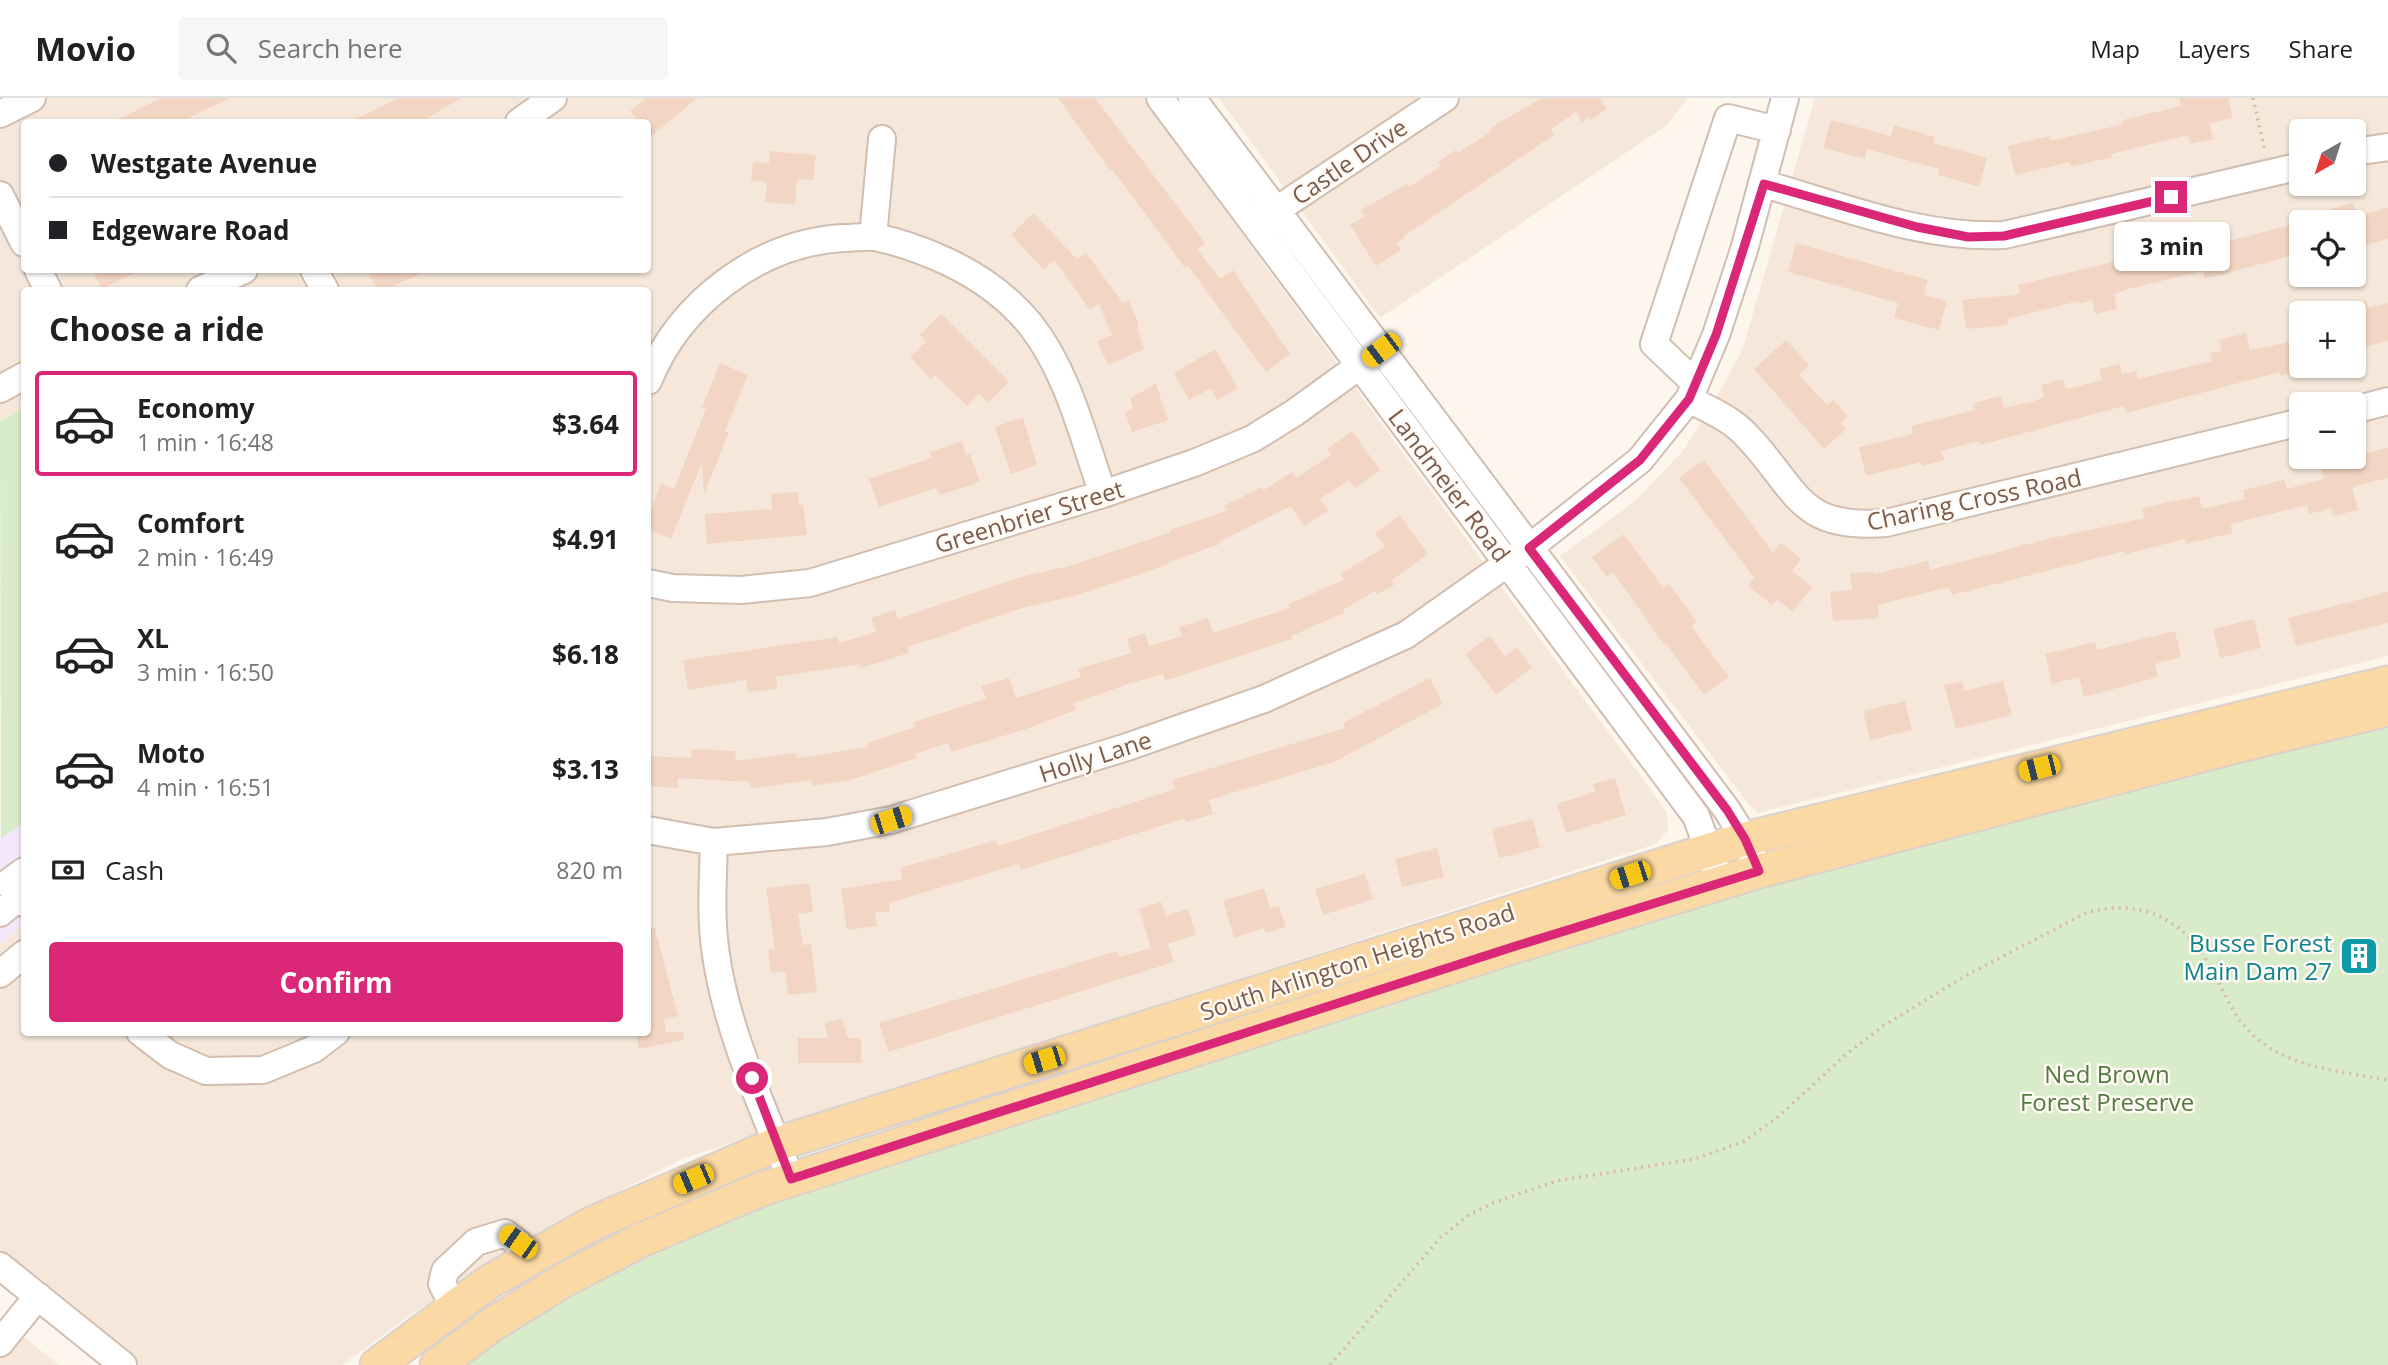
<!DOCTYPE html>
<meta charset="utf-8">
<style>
body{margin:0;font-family:"Open Sans",sans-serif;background:#f6f6f6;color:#202124;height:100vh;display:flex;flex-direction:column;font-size:26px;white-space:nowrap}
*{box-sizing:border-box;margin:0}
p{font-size:23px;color:#757577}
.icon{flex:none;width:38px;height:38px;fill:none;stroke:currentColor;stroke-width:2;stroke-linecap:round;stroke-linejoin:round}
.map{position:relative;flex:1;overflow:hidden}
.sheet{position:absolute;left:21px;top:189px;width:630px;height:749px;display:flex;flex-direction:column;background:#fff;border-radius:7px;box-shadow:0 2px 5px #0004}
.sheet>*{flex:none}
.top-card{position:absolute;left:21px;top:21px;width:630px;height:154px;border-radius:7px;box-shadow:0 2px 5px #0004;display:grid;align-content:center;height:154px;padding:0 28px;background:#fff}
.needle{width:46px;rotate:219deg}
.fabs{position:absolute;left:2289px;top:21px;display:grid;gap:14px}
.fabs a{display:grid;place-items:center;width:77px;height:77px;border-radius:7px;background:#fff;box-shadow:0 2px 5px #0004;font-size:35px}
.end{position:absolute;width:32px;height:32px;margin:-16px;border:9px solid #db2777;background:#fff;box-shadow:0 0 0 4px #fff}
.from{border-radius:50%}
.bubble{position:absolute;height:49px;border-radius:7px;background:#fff;box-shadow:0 2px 5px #0004;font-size:23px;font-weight:700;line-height:49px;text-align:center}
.car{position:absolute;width:21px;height:42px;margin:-21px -10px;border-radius:9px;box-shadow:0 0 5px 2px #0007;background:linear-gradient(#f5c518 24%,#345 0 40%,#f5c518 0 76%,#345 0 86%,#f5c518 0)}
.top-card b{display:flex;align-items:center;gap:24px;height:66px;font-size:26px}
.top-card b+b{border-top:2px solid #e0e0e0}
.top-card i{width:18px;height:18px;background:#202124}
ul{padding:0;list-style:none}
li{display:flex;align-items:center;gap:21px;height:105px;margin:0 14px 10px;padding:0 14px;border:4px solid transparent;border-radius:7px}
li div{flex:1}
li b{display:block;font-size:26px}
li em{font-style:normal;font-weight:700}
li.selected{border-color:#db2777}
li>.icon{width:63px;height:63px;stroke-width:1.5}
h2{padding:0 28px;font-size:32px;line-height:84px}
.pay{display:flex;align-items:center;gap:18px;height:77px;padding:0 28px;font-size:26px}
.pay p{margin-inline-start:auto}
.primary-button{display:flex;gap:14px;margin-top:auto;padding:14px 28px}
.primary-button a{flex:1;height:80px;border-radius:7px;background:#db2777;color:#fff;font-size:28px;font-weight:700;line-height:80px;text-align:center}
header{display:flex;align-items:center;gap:42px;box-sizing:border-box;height:98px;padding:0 35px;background:#fff;border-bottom:2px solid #e0e0e0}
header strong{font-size:33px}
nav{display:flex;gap:38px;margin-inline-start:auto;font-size:24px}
.search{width:490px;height:63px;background:#f6f6f6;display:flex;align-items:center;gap:18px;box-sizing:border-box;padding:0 24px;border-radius:7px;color:#757577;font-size:26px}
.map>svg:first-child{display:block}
.residential{fill:#f5e8da;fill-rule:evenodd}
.education{fill:#f3e8fa}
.green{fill:#d8ecc9}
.building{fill:#f3d5c3}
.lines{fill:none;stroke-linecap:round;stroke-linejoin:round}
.minor-casing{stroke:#d1beb0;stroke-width:30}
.major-casing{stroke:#dad1cd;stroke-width:37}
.path{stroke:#d9b8a5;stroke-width:3.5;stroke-dasharray:2 5;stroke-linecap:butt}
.minor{stroke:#fff;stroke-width:26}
.major{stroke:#fbd9a5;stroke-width:33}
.route{stroke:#db2777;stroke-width:9}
.labels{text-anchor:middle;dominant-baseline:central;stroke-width:5;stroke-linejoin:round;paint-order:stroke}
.street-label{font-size:24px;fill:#7a5c4d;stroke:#fffaf3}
.culture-label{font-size:24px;fill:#0d838f;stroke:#fffaf3;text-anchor:end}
.park-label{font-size:24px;fill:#537a41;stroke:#fffaf3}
</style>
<header>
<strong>Movio</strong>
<div class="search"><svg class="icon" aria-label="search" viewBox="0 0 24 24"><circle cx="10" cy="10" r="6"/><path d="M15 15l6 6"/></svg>Search here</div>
<nav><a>Map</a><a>Layers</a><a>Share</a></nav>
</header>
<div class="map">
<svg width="2388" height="1267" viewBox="0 0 2388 1267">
<rect width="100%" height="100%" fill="#fdf6ec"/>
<path class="residential" d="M0,0h1142l525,714 1,18 -12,14 -974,315 -136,70 -134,85 -70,51h-202l-140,-112v-309l24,-20v108h624v-742h-624v118l-24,13zM24,24h624v148h-624z
M1219,0h469l-22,28 -286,192z
M1815,0h573v558l-630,157 -7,-6 -191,-251 74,-54 49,-51 41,-67 19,-36zM2301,33h53v53h-53zM2301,124h53v53h-53zM2301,215h53v53h-53zM2301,306h53v53h-53z
M0,1220l59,47h-59z"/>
<path class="education" d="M24,724v102l-24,20v-107z"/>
<path class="green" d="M24,310v414l-23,16 -1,-417z
M2388,611v656h-1951l151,-97 679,-241z"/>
<path class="building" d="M162,0h68l-50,24h-68z
M399,0h62l-40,24h-72z
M647,0h50l-49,41v-17h-8l-10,-11z
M1058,0h37l110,145 -8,6 23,30 13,-9 57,84 -24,18 -78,-106 -3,2 -73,-99 -2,1z
M1542,0h58l7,11 -16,11 -2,-3 -7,5 -6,-10 -25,17 3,6 -150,101 1,2 -9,5 5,7 -25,16 -26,-41 15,-9 -4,-6 46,-26 2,3 32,-21 -3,-4 18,-12 2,3 34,-22 -2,-3z
M2179,0h49l5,20 -24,5 4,16 -23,5 -2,-9 -77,19 1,3 -41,10 -1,-5 -55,13 -7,-29 41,-10 1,5 74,-17 -1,-4 58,-14z
M1831,22l60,16 3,-11 41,12 -2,6 54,15 -8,29 -41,-12 1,-6 -72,-20 -2,10 -42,-11z
M770,53l46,4 -3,25 -16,-1 -2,26 -30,-3 2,-20 -16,-1 2,-19 16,1z
M2353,105l4,13 31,-8v31l-34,9v-26h-19l-4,-13z
M1033,115l44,46 9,-6 37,50 6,-2 10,24 -2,1 7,23 -36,16 -11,-24 15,-6 -13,-31 -9,6 -36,-50 -10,10 -33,-35z
M2294,126l7,29 -96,26 -2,-8 -75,18 -14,5 3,15 -22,5 -3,-14 -12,3 -1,-2 -72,18 1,6 -42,4 -4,-29 58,-6 -2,-9 157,-38 2,8z
M1796,145l132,37 -4,15 23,6 -8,29 -45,-12 4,-15 -110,-31z
M92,172h49l-39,19z
M367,172h61l-43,20h-8z
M2366,203l2,7 20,-5v38l-34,8v-45z
M941,216l68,68 -21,21 -9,-9 -12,12 -32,-31 -4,4 -21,-22 16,-15 -6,-7z
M2246,235l4,17 51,-10v31l-20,5 -1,-4 -154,41 -2,-7 -144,39 -1,-4 -38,10 3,9 -22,6 -1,-4 -55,14 -7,-29 54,-13 -2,-8 64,-16 -1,-7 27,-7 3,12 30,-7 10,-4 -3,-12 22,-6 3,10 36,-9 -3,-11 21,-5 2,10 14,-3 2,8 74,-18 -2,-8 12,-2 -3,-11z
M1786,242l23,25 -10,10 28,30 6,-5 15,16 -7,7 5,6 -22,20 -70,-80z
M1215,251l23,39 -21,12 -6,-12 -22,12 -15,-27z
M720,265l28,12 -23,56 4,1 -25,63 -2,-33 -31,77 -23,-10v-12l13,-33 13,5 32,-80 -4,-2z
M1156,286l12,36 -36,12 -7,-20 8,-3 -3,-11z
M1023,319l14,48 -26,9 -16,-47z
M1352,333l28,39 -25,18 -6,-8 -29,19 8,12 -24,15 -13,-20 -72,36 1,2 -52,18 1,2 -95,32 -52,12 -61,20v2l-54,17 2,6 -48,15 -1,-4 -84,13 1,12 -29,3 -2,-12 -58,10 -5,-30 155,-23 1,6 37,-11 -5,-14 24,-8 3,9 119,-41 52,-12 102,-34 -1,-2 56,-19 -2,-5 38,-19 2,3 28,-18 4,6 35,-23 -4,-6z
M962,343l4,14 4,-1 10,28 -40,13 -3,-7 -58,19 -10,-28 63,-21 -2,-6z
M2388,350v30l-36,9 6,23 -25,6 -2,-8 -22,6 -2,-9 -77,19 3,9 -47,11 -1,-5 -59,15 -1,-3 -173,44 -3,-8 -71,18 1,13 -46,3 -3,-29 22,-2 -2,-17 25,-1v2l53,-13 2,9 113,-30 101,-22 -2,-10 57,-12 3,13 43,-10 -2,-9 41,-10 3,9 37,-10 -4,-15z
M1704,362l69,93 8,-10 20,16 -9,12 20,16 -19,25 -16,-13 -5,6 -24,-19 6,-8 -75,-100z
M798,394l1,13h4l4,30 -100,9 -2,-30 67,-5 -1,-15z
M1400,417l28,39 -36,26 2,5 -17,10 -2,-4 -32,19 1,3 -53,23 1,3 -127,42 -2,-7 -35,10 -54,19 2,7 -50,19 -75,23 -3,-9 -33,11 1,4 -66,22 -38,6 -1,-6 -60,9 -1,-7 -72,-4v10l-30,-2v-30l43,2 1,-9 44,2 -1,10 61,-8 1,5 71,-11 -1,-4 48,-16 -2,-5 73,-23 -5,-13 28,-8 7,20 65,-21 -3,-8 53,-16 -4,-14 18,-6 4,13 33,-10 -3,-9 29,-9 5,15 77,-25 -2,-4 56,-24 -4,-6 45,-27 -10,-14z
M1624,436l39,54 6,-4 28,38 -6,4 38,51 -25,18 -38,-51 -2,1 -51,-73 -6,5 -15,-20z
M2388,494v31l-92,23 -8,-28z
M2254,521l7,29 -41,10 -7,-29z
M2175,533l6,26 -26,7 3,13 -74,20 -5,-20 -27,7 -7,-30 50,-12 2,8z
M1490,538l15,21 12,-10 15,20 -36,28 -31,-41z
M1430,580l13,26 -109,58 -125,38 4,14 -27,8 -1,-4 -164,52 -2,-6 -130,39 1,8 -15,2 2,13 -30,4 -6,-41 62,-10 -3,-11 96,-28 2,6 177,-57 -3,-9 173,-52 -2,-5z
M1962,583l2,10 39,-10 9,34 -56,14 -12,-44z
M1905,603l7,29 -42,10 -7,-29z
M1615,680l11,37 -60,18 -9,-29 38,-12 -2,-8z
M1533,721l7,29 -41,10 -7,-29z
M1437,750l7,29 -42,10 -7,-28z
M1365,776l8,25 -50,16 -8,-26z
M809,785l4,29 -15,2 5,31 8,-1 6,48 -29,3 -3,-24 -14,2 -3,-23 7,-1 -9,-61z
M1264,790l6,20 9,-2 7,21 -20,6 -2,-5 -30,10 -11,-37z
M1161,804l5,14 22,-7 8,26 -28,9 6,18 -286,90 -9,-29 238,-72 2,6 32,-9 -12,-39z
M648,830h7l23,88 -14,3 2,13h17l1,8 -45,9 -3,-17h12z
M2352,839l23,6 -9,33 -24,-7z
M842,920l6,20h13v25h-63v-25h30l-4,-15z"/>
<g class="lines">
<g class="minor-casing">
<path id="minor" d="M1160,0l536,718 19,51
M1192,0l535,712 18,29 14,32
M0,16l32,-16
M519,24l34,-24
M2354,54l34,-5
M1764,86c78,22 158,55 240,51l297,-69
M0,97l24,48
M1263,121l182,-121
M873,139l9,-98
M38,172l10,20
M314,172l11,20
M200,192l44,-20
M648,283c32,-78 110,-138 195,-143 11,0 22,-2 32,-1 24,5 49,14 71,24 32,15 61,35 84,63 38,48 53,113 73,170
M1695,285l-41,-39 74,-226 49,12
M0,291l24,-13
M1689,301c21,11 43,20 59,38 50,53 50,93 138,86l415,-101
M2354,312l34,-9
M648,485l25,5 68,2 69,-7 293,-89 91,-31 58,-24 42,-26 79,-57
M648,732l66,12 113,-10 64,-12 236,-73 137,-48 142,-64 123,-87 111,-88 49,-61 27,-64 28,-85 41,-152
M714,744c-1,37 -4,76 2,113 11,77 47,152 75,224
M24,773l-16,12 16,20
M0,815l19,-16
M0,876l24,-20
M140,934l30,23 36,16 57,-1 51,-21 22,-17
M0,1168l123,99
M454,1209l-12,-23 3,-13 31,-29 29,-9 13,10 11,16
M0,1245l38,-47"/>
</g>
<g class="major-casing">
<path id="major" d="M377,1267l112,-83 102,-58 186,-80 968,-305 643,-156
M437,1267l56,-41 71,-44 77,-40 121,-51 747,-241 250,-77 473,-124 156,-38"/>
</g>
<path class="path" d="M2253,0l12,53
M1330,1267l111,-128 29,-23 23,-11 63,-22 138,-22 49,-17 35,-25 66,-61 39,-30 84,-51 119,-62c42,-13 81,-2 110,32 24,30 33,74 65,97 36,27 84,30 127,38"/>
<use href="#minor" class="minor"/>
<use href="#major" class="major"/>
</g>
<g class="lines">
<path class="route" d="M752,980l39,101 728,-234 240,-74 -14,-32 -18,-29 -198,-262 111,-88 49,-61 27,-64 48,-151 153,43 51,10 36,-1 167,-39"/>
</g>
<defs>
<g id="building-square" transform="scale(2.0125)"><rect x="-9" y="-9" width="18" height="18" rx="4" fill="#0f9aa8" stroke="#fffaf3"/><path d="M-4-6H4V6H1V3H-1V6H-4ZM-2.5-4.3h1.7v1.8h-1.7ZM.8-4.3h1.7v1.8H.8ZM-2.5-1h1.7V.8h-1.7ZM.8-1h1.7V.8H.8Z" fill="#fff"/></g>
</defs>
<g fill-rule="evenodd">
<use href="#building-square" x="2359" y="858"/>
</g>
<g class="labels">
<g class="street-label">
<text transform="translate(1349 63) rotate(-34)">Castle Drive</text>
<text transform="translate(1450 387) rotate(53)">Landmeier Road</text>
<text transform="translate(1974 401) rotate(-12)">Charing Cross Road</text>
<text transform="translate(1029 418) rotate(-17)">Greenbrier Street</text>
<text transform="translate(1095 658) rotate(-18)">Holly Lane</text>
<text transform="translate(1357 863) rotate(-18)">South Arlington Heights Road</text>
</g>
<g class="culture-label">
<text x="2332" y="844">Busse Forest<tspan x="2332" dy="28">Main Dam 27</tspan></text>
</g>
<g class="park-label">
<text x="2107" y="975">Ned Brown<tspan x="2107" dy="28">Forest Preserve</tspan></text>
</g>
</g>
</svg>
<div class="fabs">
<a><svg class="needle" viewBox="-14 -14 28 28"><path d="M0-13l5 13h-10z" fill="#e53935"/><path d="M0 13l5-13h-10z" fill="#757577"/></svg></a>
<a><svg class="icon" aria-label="locate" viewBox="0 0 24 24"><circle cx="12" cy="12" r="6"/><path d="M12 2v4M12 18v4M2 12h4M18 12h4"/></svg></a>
<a>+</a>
<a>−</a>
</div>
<i class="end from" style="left:752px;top:980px"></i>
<i class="end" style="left:2171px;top:99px"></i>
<div class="bubble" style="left:2114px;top:124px;width:116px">3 min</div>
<i class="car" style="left:1381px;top:252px;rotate:233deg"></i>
<i class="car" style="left:2039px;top:670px;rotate:256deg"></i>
<i class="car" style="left:891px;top:722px;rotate:72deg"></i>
<i class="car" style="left:1630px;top:777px;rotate:252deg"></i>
<i class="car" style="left:1044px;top:962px;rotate:253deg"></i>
<i class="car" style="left:693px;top:1081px;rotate:247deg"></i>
<i class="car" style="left:518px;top:1144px;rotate:305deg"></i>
<div class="top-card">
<b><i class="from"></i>Westgate Avenue</b>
<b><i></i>Edgeware Road</b>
</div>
<section class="sheet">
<h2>Choose a ride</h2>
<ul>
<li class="selected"><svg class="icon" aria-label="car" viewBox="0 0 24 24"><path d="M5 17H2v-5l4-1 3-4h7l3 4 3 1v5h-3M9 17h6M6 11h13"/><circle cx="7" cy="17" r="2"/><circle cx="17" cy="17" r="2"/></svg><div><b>Economy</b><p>1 min · 16:48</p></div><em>$3.64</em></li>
<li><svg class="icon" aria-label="car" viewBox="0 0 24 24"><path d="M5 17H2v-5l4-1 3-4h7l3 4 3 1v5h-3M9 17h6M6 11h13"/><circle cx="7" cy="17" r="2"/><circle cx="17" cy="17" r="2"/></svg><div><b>Comfort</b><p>2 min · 16:49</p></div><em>$4.91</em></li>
<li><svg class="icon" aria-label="car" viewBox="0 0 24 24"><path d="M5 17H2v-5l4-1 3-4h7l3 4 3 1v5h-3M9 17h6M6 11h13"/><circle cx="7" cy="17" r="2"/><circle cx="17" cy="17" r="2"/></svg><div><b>XL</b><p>3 min · 16:50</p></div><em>$6.18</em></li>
<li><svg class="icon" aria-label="car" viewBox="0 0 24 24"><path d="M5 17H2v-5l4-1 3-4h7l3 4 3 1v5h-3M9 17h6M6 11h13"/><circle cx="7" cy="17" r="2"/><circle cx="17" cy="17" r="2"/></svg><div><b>Moto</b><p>4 min · 16:51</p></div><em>$3.13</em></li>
</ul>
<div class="pay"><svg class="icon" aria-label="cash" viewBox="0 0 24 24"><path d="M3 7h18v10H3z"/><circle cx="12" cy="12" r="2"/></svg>Cash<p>820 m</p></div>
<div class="primary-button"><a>Confirm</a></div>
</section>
</div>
